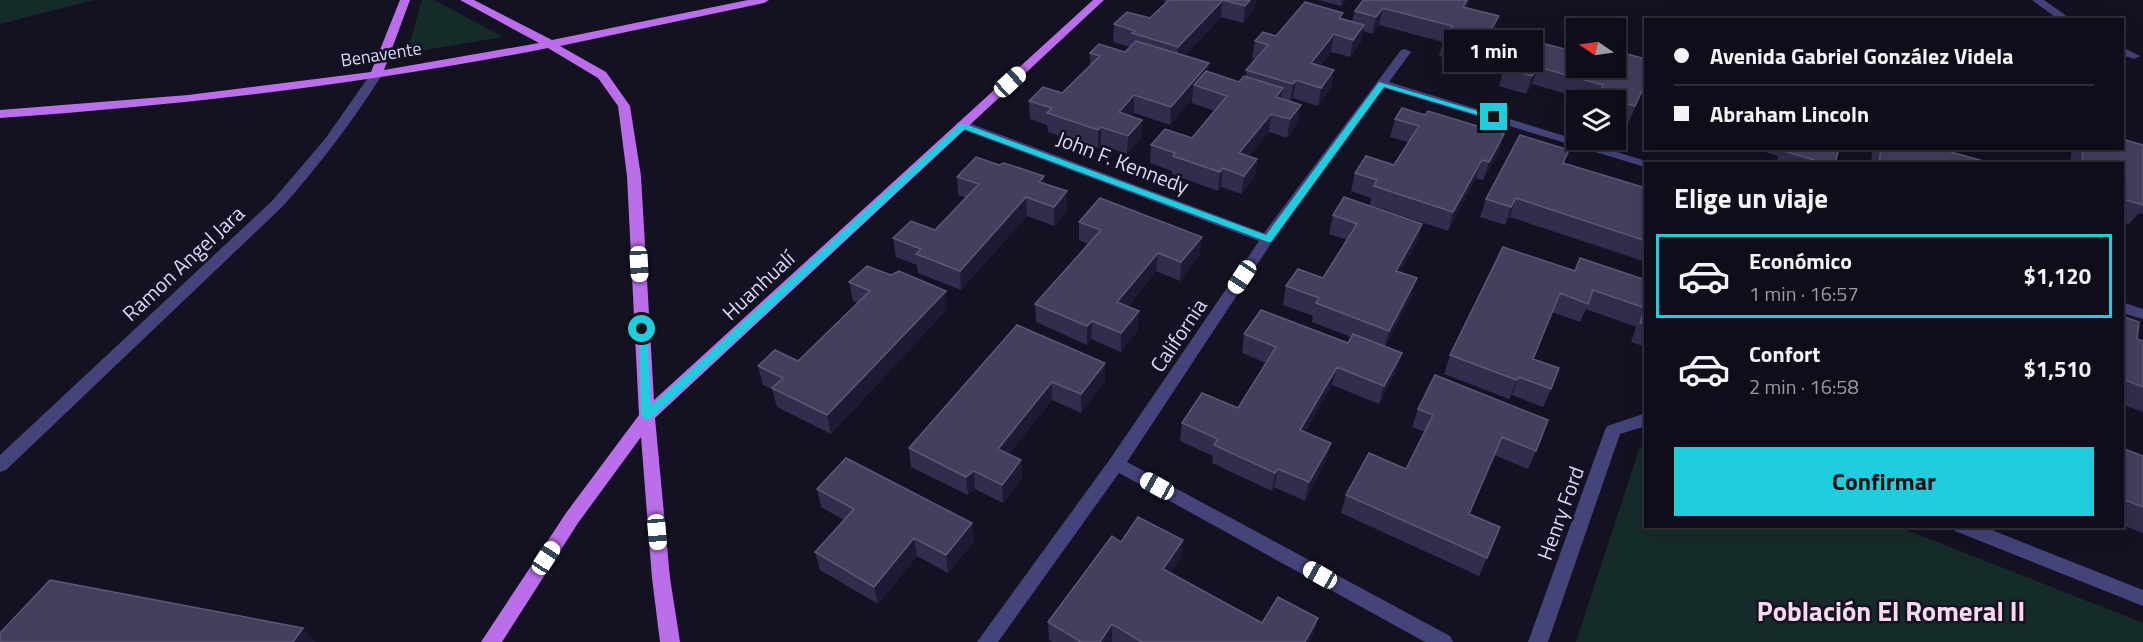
<!DOCTYPE html>
<html lang="es">
<meta charset="utf-8">
<style>
body{margin:0;font-family:"Titillium Web",sans-serif;background:#181623;color:#f1f3f6;height:100vh;display:flex;flex-direction:column;font-size:22px;white-space:nowrap}
*{box-sizing:border-box;margin:0}
p{font-size:20px;color:#9b9ca2}
.icon{flex:none;width:33px;height:33px;fill:none;stroke:currentColor;stroke-width:2;stroke-linecap:round;stroke-linejoin:round}
.map{position:relative;flex:1;overflow:hidden}
.sheet{position:absolute;left:1644px;top:162px;width:480px;height:366px;display:flex;flex-direction:column;background:#0f0d1a;border-radius:0px;box-shadow:0 6px 24px #0002,0 0 0 2px #2f2d39}
.sheet>*{flex:none}
.guide{position:absolute;left:1644px;top:18px;width:480px;height:132px;border-radius:0px;box-shadow:0 6px 24px #0002,0 0 0 2px #2f2d39;display:grid;align-content:center;height:132px;padding:0 30px;background:#0f0d1a}
.needle{width:39px;rotate:283deg}
.tools{position:absolute;left:1566px;top:18px;display:grid;gap:12px}
.tools a{display:grid;place-items:center;width:60px;height:60px;border-radius:0px;background:#0f0d1a;box-shadow:0 6px 24px #0002,0 0 0 2px #2f2d39;font-size:30px}
.end{position:absolute;width:27px;height:27px;margin:-14px;border:8px solid #20cddd;background:#111;box-shadow:0 0 0 3px #111}
.from{border-radius:50%}
.bubble{position:absolute;height:42px;border-radius:0px;background:#0f0d1a;box-shadow:0 6px 24px #0002,0 0 0 2px #2f2d39;font-size:20px;font-weight:700;line-height:42px;text-align:center}
.car{position:absolute;width:18px;height:36px;margin:-18px -9px;border-radius:8px;box-shadow:0 0 4px 2px #0007;background:linear-gradient(#fff 24%,#345 0 40%,#fff 0 76%,#345 0 86%,#fff 0)}
.guide b{display:flex;align-items:center;gap:21px;height:57px;font-size:22px}
.guide b+b{border-top:2px solid #2f2d39}
.guide i{width:15px;height:15px;background:#f1f3f6}
ul{padding:0;list-style:none}
li{display:flex;align-items:center;gap:18px;height:84px;margin:0 12px 9px;padding:0 18px;border:3px solid transparent;border-radius:0px}
li div{flex:1}
li b{display:block;font-size:22px}
li em{font-style:normal;font-weight:700}
li.current{border-color:#20cddd}
li>.icon{width:54px;height:54px;stroke-width:1.5}
h2{padding:0 30px;font-size:27px;line-height:72px}
.primary-button{display:flex;gap:12px;margin-top:auto;padding:12px 30px}
.primary-button a{flex:1;height:69px;border-radius:0px;background:#20cddd;color:#111;font-size:24px;font-weight:700;line-height:69px;text-align:center}
.map>svg:first-child{display:block}
.green{fill:#152b2a}
.lines{fill:none;stroke-linecap:round;stroke-linejoin:round}
.minor{fill:#44437a;fill-rule:evenodd}
.major{fill:#ba6eea;fill-rule:evenodd}
.wall{fill:#332d4d}
.shaded-wall{fill:#1f1a34}
.building{fill:#453f5f;stroke:#5c5778;stroke-width:1.5}
.route{fill:#20cddd}
.labels{text-anchor:middle;dominant-baseline:central;stroke-width:5;stroke-linejoin:round;paint-order:stroke}
.far-street-label{font-size:18px;fill:#dbd8f9;stroke:#141122}
.street-label{font-size:21px;fill:#dbd8f9;stroke:#141122}
.near-neighbourhood-label{font-size:27px;font-weight:bold;fill:#fad9ee;stroke:#141122}
</style>
<div class="map">
<svg width="2143" height="642" viewBox="0 0 2143 642">
<rect width="100%" height="100%" fill="#141122"/>
<path class="green" d="M0,0h94l-94,24z
M422,0h12l70,37 -97,16z
M1645,443l1,83 253,1 244,96v19h-567l63,-193z"/>
<g class="lines">
<path class="minor" d="M2032,0h12l28,20h-13z
M2122,47l18,9 -6,3 -12,-4z
M1405,49l6,3 -22,30 267,82h-10l-1,3 -261,-79 -112,154 -145,220 323,174 3,6h-28l-306,-169 -121,169h-21l133,-183 149,-218 -301,-113 -2,-3 2,-3h8l298,111 137,-183z
M376,71l6,4c-30,47 -63,91 -100,132l-276,263 -6,2v-17l272,-254 53,-62 47,-67z
M2122,302l21,7v10l-21,-6z
M1646,413v13l-26,8 -72,208h-20l77,-212 2,-4z
M1952,526h30l161,64v16l-188,-75z"/>
<path class="major" d="M400,0h10l-26,70 155,-27 -79,-43h14l78,40 196,-40h21l-5,3 -204,43 46,26 24,34 11,70 13,224 439,-400h11l-449,418 15,160 10,64h-20l-8,-64 -11,-141 -63,86 -76,119h-21l85,-129 73,-98 -12,-239 -9,-70 -20,-28 -50,-30c-181,36 -364,57 -548,70v-8l188,-15 183,-23z"/>
</g>
<path class="wall" d="M1162,0h94l-2,10 -11,13 -22,-6 -36,39 23,16 31,10 7,-6v-6l9,-11 -3,-1 3,-17 87,-23 10,3 3,-10 8,-11h106l-2,8 28,22 14,4 -5,17 -11,20 -54,-15 4,-14 -64,-17 -7,9 -9,-3 -2,11 -11,15 -19,-5 -11,14 11,22 -13,18 -25,-8 -3,4 8,21 -11,15 -18,-6 -20,24 8,3 -2,18 -14,17 -20,-7 -3,4 -46,-17v-3l-22,-8 1,-18 41,-7 23,-27 -23,-8v-5l-22,27 -36,-12 -3,3 11,4 -1,18 -14,16 -26,-9 -3,3 -50,-16 -1,-7 -17,-6 -1,-18 33,-8 28,-27v-13l35,-1 5,-5 -17,-5 1,-18 36,-6 17,-16z
M1318,0h28l-5,6z
M1523,38l53,30 70,-9v24l-18,41 -12,-4v-20h-28l-56,-16 -6,10 -27,-8 5,-18z
M1395,119l104,33 -16,28 -7,-2 -28,53 -78,-26 1,-7 -20,-7 4,-18 39,-8 14,-23 -18,-5z
M2143,145v69l-4,-1 -10,11 -7,-2v-58h-52l2,-16h50z
M1752,148h87l-4,16h-59l2,-8z
M1874,148h63l57,16h-123l1,-12z
M1564,163l82,25v74l-136,-45 -5,8 -25,-8 6,-18z
M999,165l45,11v8l23,7v19l-13,16 -27,-10 -66,74 -43,-17 -1,-8 -21,-8 -3,-19 42,-8 31,-32 -8,-3 -1,-18z
M1333,215l89,9 -5,18 -17,30 17,6 -6,19 -26,49 17,7 -6,18 -17,33 -47,-19 -27,47 21,29 -21,40 -31,-14 -2,4 -60,-28 1,-7 -33,-15 2,-18 56,-15 28,-45 -24,-10 2,-19 104,9 3,-6 -39,-15 1,-6 -30,-11 3,-19 37,-8 24,-38 -18,-6z
M1079,222l121,33 -20,26 -24,-10 -28,36 10,23 -17,22 -30,-13 -4,6 -51,-23 -1,-18 53,-60 -9,-4z
M1575,271l71,9v67l-15,-5 5,-15 -50,-18 -6,13 -28,-10 -19,47 18,30 -8,18 -31,-12 -3,4 -65,-25 6,-19z
M849,282l98,27 -116,125 -54,-27 -5,-18 -9,-4 -5,-19 40,-5 60,-58 -5,-2z
M2122,316l15,23 6,2v71l-21,-8z
M1017,325l88,56 -24,32 -29,-13 -43,54 12,6 1,18 -19,25 -28,-14 -7,6 -57,-28 -2,-19z
M1435,375l101,76 -8,18 -34,-14 -25,59 18,44 -8,18 -138,-63 5,-18 60,-26 19,-37 -13,-5 6,-18z
M2122,448l21,8v77l-21,-8z
M817,489l155,34 2,18 -26,32 -31,-17 -39,48 -58,-34 -5,-18 29,-32 -23,-13z
M2087,526h14l-4,4z
M1183,540l-2,18 -11,15 92,50 56,-5 -5,17 -4,7h-256l-4,-2 -1,-18 73,-80z"/>
<path class="shaded-wall" d="M1223,0l-2,17 -44,48 1,-18z
M1250,0h6l-2,10 -11,13 2,-17z
M1342,0h4l-5,6z
M1467,0h2l-3,13 -3,-6z
M1383,8l-4,17 -7,9 4,-17z
M1499,16l-5,17 -3,-4z
M1364,25l-3,17 -11,15 3,-17z
M1334,34l-3,18 -23,29 3,-18z
M1509,34l-5,17 -11,20 5,-17z
M1209,63l-2,18 -13,4 -2,13 -22,27 1,-18z
M1538,67l-6,17 -6,10 6,-18z
M1334,70l-3,18 -13,18 3,-18z
M1296,80l-3,18 -3,4 3,-18z
M1283,88l-3,18 -4,-9z
M1134,95v18l-15,17v-18z
M1301,105l-3,18 -11,15 3,-19z
M1271,114l-2,18 -32,39 2,-18z
M1142,120l-1,18 -14,16 1,-18z
M1101,127v18l-3,3v-18z
M1504,134l-5,18 -16,28 6,-18z
M1257,159l-2,18 -14,17 3,-18z
M1482,160l-6,18 -28,53 5,-19z
M1223,168l-2,19 -3,4 2,-19z
M1044,176l1,19 -6,-13z
M1067,191v19l-13,16v-19z
M1026,197l1,19 -66,74 -1,-19z
M1516,198l-6,19 -5,8 6,-18z
M1422,224l-5,18 -26,47 5,-18z
M1202,237l-2,18 -20,26 1,-19z
M1158,253l-2,18 -39,50v-19z
M1417,278l-6,19 -27,52 5,-18z
M946,291l1,18 -116,125 -4,-19z
M1139,311l-1,19 -17,22v-19z
M1092,321l-1,18 -4,6v-19z
M1402,353l-6,18 -17,33 5,-18z
M1105,363v18l-24,32v-19z
M1337,367l-5,18 -36,63 4,-18z
M1519,377l-7,18 -3,4 8,-19z
M1052,382v18l-53,67 -1,-18z
M1331,443l-5,18 -21,40 4,-19z
M1021,460l1,18 -19,25 -1,-18z
M1278,469l-4,18 -2,4 3,-18z
M974,471l1,18 -7,6 -2,-18z
M972,523l2,18 -26,32 -2,-18z
M914,538l3,18 -39,48 -4,-17z
M1183,540l-2,18 -20,29 2,-18z
M1318,618l-5,17 -4,7h-4z
M1112,624v18h-12z
M303,628l13,14h-23z"/>
<path class="building" d="M1169,0h81l-5,6 -22,-6 -45,47 -46,-14 3,-2 -21,-7 13,-12 23,6z
M1363,0h104l-4,7 36,9 -8,13 18,5 -11,20 -54,-16 8,-12 -69,-18 -7,9 -21,-6z
M1305,2l38,11 -4,5 25,7 -11,15 -19,-6 -23,29 23,7 -13,18 -25,-8 -3,4 -47,-14 22,-25 -13,-4 8,-9 13,4z
M1523,38l53,14v16h40v-17l30,8v23l-11,24 -37,-11 5,-10 -65,-18 -6,9 -28,-8z
M1136,41l73,22 -38,44 -37,-12 -15,17 23,8 -14,16 -27,-9 -3,3 -51,-17 5,-5 -23,-7 14,-14 19,6 38,-37 -10,-3 9,-9 26,8z
M1206,71l33,11 5,-6 39,12 -7,9 25,8 -11,14 -19,-5 -32,39 18,6 -13,17 -21,-8 -3,4 -47,-16 2,-3 -24,-8 14,-16 27,9 35,-42 -33,-11z
M1402,108l23,7 3,-4 76,23 -15,28 -7,-2 -29,52 -79,-26 3,-6 -22,-7 11,-17 28,9 25,-39 -24,-7z
M1520,135l49,15 -6,13 83,25v53l-130,-43 -5,9 -25,-8z
M2122,139l21,6v60l-21,-6v-35h-40v-1l1,-15h39z
M1785,148h54l-4,16h-8l-43,-13z
M1881,148h56l57,16h-115z
M976,157l23,8 5,-2 40,13 -5,6 28,9 -13,16 -28,-10 -66,74 -44,-17 5,-5 -28,-11 18,-17 24,9 44,-46 -22,-7z
M1344,197l78,27 -26,47 21,7 -28,53 -73,-28 3,-5 -33,-12 12,-17 25,9 34,-54 -24,-9z
M1100,198l102,39 -21,25 -23,-9 -41,49 22,9 -18,22 -29,-12 -5,5 -52,-22 66,-74 -22,-8z
M1503,247l72,24 5,-13 66,22v45l-6,-2 5,-15 -52,-18 -5,14 -28,-11 -27,66 26,9 -8,21 -32,-12 -2,3 -67,-25z
M867,266l24,9 8,-4 47,20 -119,124 -55,-27 11,-10 -25,-12 17,-16 23,11 72,-70 -21,-9z
M1261,310l87,33 5,-9 49,19 -18,33 -47,-19 -37,63 31,13 -22,39 -31,-13 -3,4 -61,-28 4,-6 -36,-16 20,-30 36,15 38,-61 -32,-13z
M2122,316l17,6 -2,17 6,2v46l-20,-8 -1,1z
M1017,325l88,38 -24,31 -29,-12 -54,67 23,11 -19,25 -28,-14 -8,6 -57,-29z
M1435,375l113,45 -12,31 -34,-14 -33,77 31,13 -13,31 -141,-63 23,-42 37,16 27,-54 -15,-6z
M2122,448l21,8v51l-21,-8z
M846,458l126,65 -26,32 -32,-17 -40,49 -59,-35 39,-43 -37,-20z
M1138,517l45,23 -20,29 99,54 16,-26 40,21 -13,24h-163l-30,-18 -12,18h-19l-33,-20 64,-86 9,6z
M50,580l253,48 -10,14h-293v-9z"/>
<path class="route" d="M1379,82l119,35 -7,2 -107,-32 -113,155h-3l-304,-113 -314,290 -4,1 -5,-4 -2,-90 3,-1 5,4 4,77 309,-282h5l301,111z"/>
<g class="labels">
<g class="far-street-label">
<text transform="translate(381 54) rotate(-9)">Benavente</text>
</g>
<g class="street-label">
<text transform="translate(1123 162) rotate(21)">John F. Kennedy</text>
<text transform="translate(183 263) rotate(-43)">Ramon Angel Jara</text>
<text transform="translate(758 285) rotate(-43)">Huanhualí</text>
<text transform="translate(1178 335) rotate(-56)">California</text>
<text transform="translate(1560 513) rotate(-70)">Henry Ford</text>
</g>
<g class="near-neighbourhood-label">
<text x="1891" y="610">Población El Romeral II</text>
</g>
</g>
</svg>
<div class="tools">
<a><svg class="needle" viewBox="-14 -14 28 28"><path d="M0-13l5 13h-10z" fill="#e53935"/><path d="M0 13l5-13h-10z" fill="#9b9ca2"/></svg></a>
<a><svg class="icon" aria-label="layers" viewBox="0 0 24 24"><path d="M12 4l9 5-9 5-9-5zM3 14l9 5 9-5"/></svg></a>
</div>
<i class="end from" style="left:642px;top:329px"></i>
<i class="end" style="left:1494px;top:117px"></i>
<div class="bubble" style="left:1444px;top:30px;width:99px">1 min</div>
<i class="car" style="left:1010px;top:82px;rotate:48deg"></i>
<i class="car" style="left:639px;top:264px;rotate:177deg"></i>
<i class="car" style="left:1242px;top:277px;rotate:214deg"></i>
<i class="car" style="left:1157px;top:486px;rotate:299deg"></i>
<i class="car" style="left:657px;top:532px;rotate:175deg"></i>
<i class="car" style="left:546px;top:558px;rotate:33deg"></i>
<i class="car" style="left:1320px;top:575px;rotate:299deg"></i>
<div class="guide">
<b><i class="from"></i>Avenida Gabriel González Videla</b>
<b><i></i>Abraham Lincoln</b>
</div>
<section class="sheet">
<h2>Elige un viaje</h2>
<ul>
<li class="current"><svg class="icon" aria-label="car" viewBox="0 0 24 24"><path d="M5 17H2v-5l4-1 3-4h7l3 4 3 1v5h-3M9 17h6M6 11h13"/><circle cx="7" cy="17" r="2"/><circle cx="17" cy="17" r="2"/></svg><div><b>Económico</b><p>1 min · 16:57</p></div><em>$1,120</em></li>
<li><svg class="icon" aria-label="car" viewBox="0 0 24 24"><path d="M5 17H2v-5l4-1 3-4h7l3 4 3 1v5h-3M9 17h6M6 11h13"/><circle cx="7" cy="17" r="2"/><circle cx="17" cy="17" r="2"/></svg><div><b>Confort</b><p>2 min · 16:58</p></div><em>$1,510</em></li>
</ul>
<div class="primary-button"><a>Confirmar</a></div>
</section>
</div>
